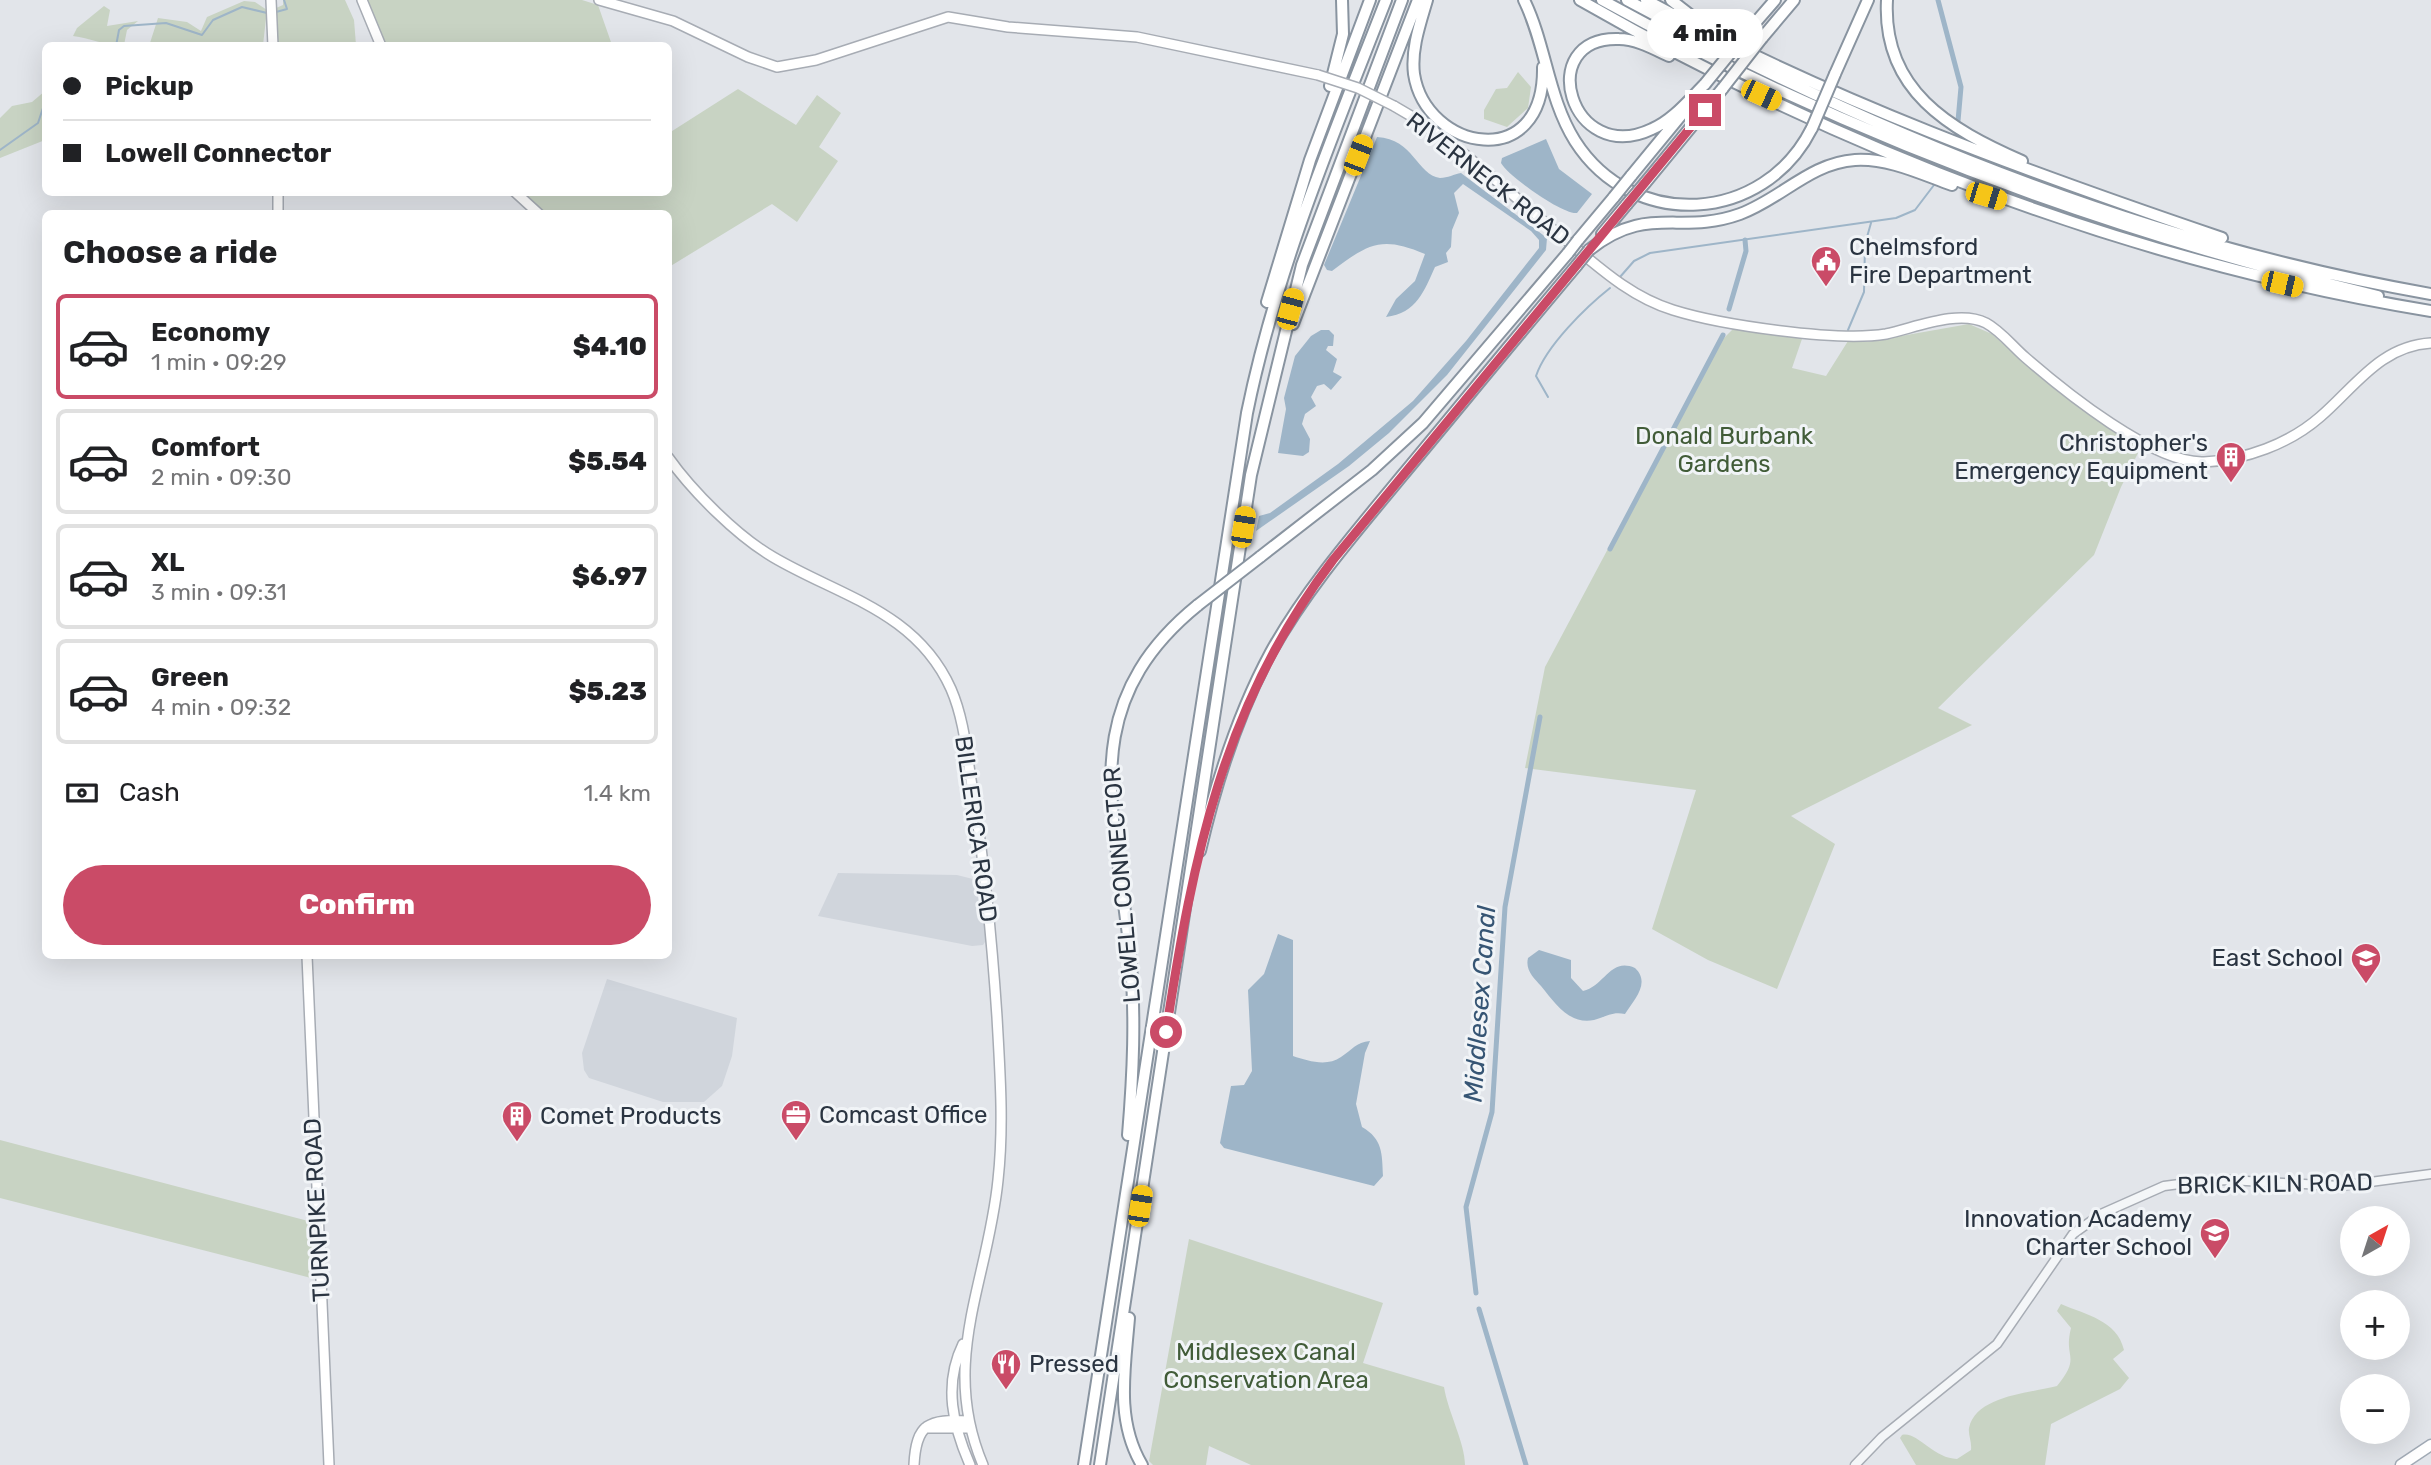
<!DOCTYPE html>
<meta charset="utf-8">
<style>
body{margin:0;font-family:Rubik,sans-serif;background:#f6f6f6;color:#202124;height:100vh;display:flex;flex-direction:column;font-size:26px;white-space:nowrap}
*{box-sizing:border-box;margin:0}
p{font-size:23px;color:#757577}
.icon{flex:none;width:38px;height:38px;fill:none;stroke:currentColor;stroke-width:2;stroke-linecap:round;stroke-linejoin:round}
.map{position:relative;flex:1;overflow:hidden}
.panel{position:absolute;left:42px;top:210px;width:630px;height:749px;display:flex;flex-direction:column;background:#fff;border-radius:10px;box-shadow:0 7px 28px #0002}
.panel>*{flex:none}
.top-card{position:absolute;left:42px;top:42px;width:630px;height:154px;border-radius:10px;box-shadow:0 7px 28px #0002;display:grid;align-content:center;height:154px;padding:0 21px;background:#fff}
.needle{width:46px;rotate:39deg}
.fabs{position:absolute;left:2340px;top:1206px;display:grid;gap:14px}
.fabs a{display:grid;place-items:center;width:70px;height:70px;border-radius:50%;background:#fff;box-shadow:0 7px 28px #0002;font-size:35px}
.end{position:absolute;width:32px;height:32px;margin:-16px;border:9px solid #ca4b67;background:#fff;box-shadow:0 0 0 4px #fff}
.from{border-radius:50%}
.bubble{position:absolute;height:49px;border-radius:24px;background:#fff;box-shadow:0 7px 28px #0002;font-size:23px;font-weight:800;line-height:49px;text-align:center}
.car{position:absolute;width:21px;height:42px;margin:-21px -10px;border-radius:9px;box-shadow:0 0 5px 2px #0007;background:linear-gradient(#f5c518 24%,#345 0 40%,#f5c518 0 76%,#345 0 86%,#f5c518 0)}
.top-card b{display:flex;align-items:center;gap:24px;height:66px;font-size:26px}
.top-card b+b{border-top:2px solid #e0e0e0}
.top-card i{width:18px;height:18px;background:#202124}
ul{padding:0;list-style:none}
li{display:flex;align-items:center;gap:21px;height:105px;margin:0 14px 10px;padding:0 7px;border:4px solid #e0e0e0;border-radius:10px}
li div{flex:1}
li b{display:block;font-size:26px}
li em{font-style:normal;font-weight:800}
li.active{border-color:#ca4b67}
li>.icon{width:63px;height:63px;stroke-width:1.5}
h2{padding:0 21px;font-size:32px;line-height:84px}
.pay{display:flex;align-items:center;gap:18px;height:77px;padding:0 21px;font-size:26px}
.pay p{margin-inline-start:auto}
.primary-button{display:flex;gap:14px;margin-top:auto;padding:14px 21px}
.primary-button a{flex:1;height:80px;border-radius:42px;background:#ca4b67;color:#fff;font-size:28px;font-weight:800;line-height:80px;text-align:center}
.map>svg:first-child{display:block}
.built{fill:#d0d5dc}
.green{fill:#c8d3c3}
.water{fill:#9eb5c8}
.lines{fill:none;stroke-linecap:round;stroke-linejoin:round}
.stream{stroke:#9eb5c8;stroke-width:2}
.canal{stroke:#9eb5c8;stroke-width:5}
.tertiary-casing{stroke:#a7acb4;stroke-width:11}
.secondary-casing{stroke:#a7acb4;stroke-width:12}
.primary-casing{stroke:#a1aab5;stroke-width:13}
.motorway-casing{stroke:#8994a0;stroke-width:14}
.tertiary{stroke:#f4f6f8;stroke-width:8}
.secondary{stroke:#fff;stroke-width:9}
.primary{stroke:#fff;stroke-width:10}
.motorway{stroke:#fff;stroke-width:10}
.secondary-bridge-casing{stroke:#a7acb4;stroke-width:12;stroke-linecap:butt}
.motorway-bridge-casing{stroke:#8994a0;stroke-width:14;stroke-linecap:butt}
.secondary-bridge{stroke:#fff;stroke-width:9}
.motorway-bridge{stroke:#fff;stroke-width:10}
.route{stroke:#ca4b67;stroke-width:9}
.labels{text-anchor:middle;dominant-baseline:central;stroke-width:6;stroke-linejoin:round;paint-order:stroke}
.street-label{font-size:24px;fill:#2a3441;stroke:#f1f4f7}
.poi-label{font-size:24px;fill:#2a3441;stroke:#f1f4f7;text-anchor:start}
.park-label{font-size:24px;fill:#415c38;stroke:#f1f4f7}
.water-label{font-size:26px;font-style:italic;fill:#365574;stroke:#f1f4f7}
</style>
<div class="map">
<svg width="2431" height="1465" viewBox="0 0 2431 1465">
<rect width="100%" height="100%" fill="#e2e5ea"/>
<path class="built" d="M838,873l119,2 24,6 6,58 -4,6 -11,1 -154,-30z
M607,979l130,39 -5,38 -10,30 -18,16h-41l-74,-24 -5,-8 -2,-17z"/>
<path class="green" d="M283,0h62l9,20 2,25h-79l-1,-37 7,-3z
M367,0h215l16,5 14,40h-226z
M244,1l11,1 12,8 -4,35 -114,1 9,-28 29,4 14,9 6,-14z
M104,6l6,4 -3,16 31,-5 -11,9 -3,15c-20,1 -33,-7 -51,-9l4,-8z
M1518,72l13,15 -3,21 -21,19 -23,-8v-9l12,-21 11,-1z
M738,89l58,36 21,-30 24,18 -22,34 19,14 -41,61 -25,-18 -103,63 -1,-53 -122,-1 -24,-20 146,-1 1,-59z
M45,91v49l-45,18v-40l12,-12 20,-4z
M1969,324l23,10 51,45 98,68 -20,40 -27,68 -156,153 34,17 -181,91 44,28 -58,145 -69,-29 -56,-31 44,-139 -171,-22 20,-101 171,-321 17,-17 70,7 -11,32 34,8 22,-35 19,1z
M0,1140l312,82 3,57 -315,-81z
M1189,1239l194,64 -20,60 81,24c4,25 21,56 21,78h-214l-42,-19 -3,19h-53l-4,-4z
M2061,1304c25,11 56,16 63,46l-11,9 16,19 -9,11 -69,35 -6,41h-129l-16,-27 2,-3c15,-4 32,24 55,24l14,-9c1,-8 -3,-15 -2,-22 7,-33 63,-35 88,-42 25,-31 6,-27 14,-58l-14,-17z"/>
<path class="water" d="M1377,137c37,2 40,38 63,41 8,0 14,-4 21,-5l86,65 -1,12 -99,125 -58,58 -40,33 -93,65 3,-15 11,-3 68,-49 75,-63 53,-60 73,-93v-8l-8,-9 -68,-47 -9,9 5,20 -7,17 -1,17 -5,6 2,9 -13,5c-11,24 -18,46 -49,50l10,-18 19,-18 10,-27c-44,-19 -57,-10 -93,17l-5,-1 -3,-5z
M1546,139l13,30 33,25 -15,19c-14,2 -69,-37 -76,-50l1,-5z
M1321,330h8l5,5 -1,11h-5l-2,4 11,9 -4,13 9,5 -11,13 -7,-6 -7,2 -6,11 5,9 -11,8 -3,10 8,15 -1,13 -6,4 -25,-3 8,-44 -2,-11 11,-42 16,-20z
M1278,934l15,6v116c15,5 34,11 48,1 11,-7 15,-15 29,-16l-5,12 -9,51 6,23c21,12 20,27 21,49l-9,10 -150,-38 -4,-5 11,-57 13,-1 8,-14 -4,-81 16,-16z
M1539,950l32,10v18l12,13c22,-5 27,-34 52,-23 16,15 -1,32 -10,46 -13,-3 -19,3 -31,6 -25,5 -39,-17 -53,-34 -7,-8 -16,-16 -13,-28z"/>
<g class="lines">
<path class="stream" d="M276,12l11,-3 -3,-9
M116,46l3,-16 5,-4 42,-3 36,12 11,-15 29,-13 25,6
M0,150l38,-27 8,-24
M1620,277l14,-16 16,-8 246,-35 19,-8 19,-25
M1848,330l16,-38 1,-48 6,-21
M1548,397l-12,-21c10,-30 50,-69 74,-88"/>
<path class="canal" d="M1938,0l23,87 -3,34
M1729,309l17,-58 -1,-11
M1610,549l113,-214
M1476,1293l-10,-86 26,-95 13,-205 35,-190
M1479,1309l47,156"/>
<g class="tertiary-casing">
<path id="tertiary" d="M1855,1465l27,-28 115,-93 76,-110 28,-20 63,-28 31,-4 33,-2 112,6 91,-12"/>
</g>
<g class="secondary-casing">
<path id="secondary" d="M271,0l2,46
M362,0l19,46
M599,0l74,21 75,36 29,10 39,-7 132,-43 60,10 129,10 181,38
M1394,106c65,36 121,93 179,140 31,26 61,52 100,64 48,15 164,32 213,24 29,-6 72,-25 100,-11 15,8 27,24 40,35 38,33 128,106 178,104 41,-2 85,-18 116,-45 35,-30 60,-71 111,-74
M278,192v22
M515,192l24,22
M668,457c24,34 69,79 105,100 66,39 143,54 178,132 14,32 16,69 22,103 12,75 19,149 24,225 3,55 7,109 1,163 -10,102 -59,181 -15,285
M307,956l22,509
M963,1344c-20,41 -10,82 7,121
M925,1428h45
M914,1465c2,-42 15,-46 54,-44"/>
</g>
<g class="primary-casing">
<path id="primary" d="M2401,1465l30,-20"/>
</g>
<g class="motorway-casing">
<path id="motorway" d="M1427,0c-7,24 -16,49 -13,74 12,77 131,100 129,-7
M1524,0c22,45 24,98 51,141 58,91 189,83 237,-13
M1580,0c263,151 552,262 851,311
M1602,0c245,136 504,231 776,296
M1627,0c250,135 523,245 804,294
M1646,0c183,100 379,171 576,238
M1671,0l27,21
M1887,0c-5,90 62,129 135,161
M1749,30l26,-30
M1762,38l32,-38
M1669,56c-15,-7 -33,-17 -50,-17 -86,-3 -49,129 33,90 21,-9 37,-29 53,-45
M1835,74l33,-74
M1330,86l13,-52 -1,-34
M1631,176l51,-62
M1645,183l78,-95
M1602,234l25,-30
M1578,240l36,-43
M1589,250c59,-47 90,-14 151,-36 41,-15 70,-51 115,-54 34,-2 66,14 97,25
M1267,302l43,-142 60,-160
M1293,324l125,-324
M1260,557l112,-87 51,-47 145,-170
M1200,851c16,-69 37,-136 71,-199 36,-64 84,-119 130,-175 59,-71 117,-142 176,-212
M1128,1135c5,-60 8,-120 2,-181 -13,-137 -59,-246 68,-349
M1129,1318c-4,50 -14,102 13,147
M1084,1465l163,-1052c29,-143 86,-277 139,-413
M1100,1465l151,-990 51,-210 100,-265"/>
</g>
<use href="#tertiary" class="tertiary"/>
<use href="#secondary" class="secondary"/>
<use href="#primary" class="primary"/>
<use href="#motorway" class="motorway"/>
<g class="secondary-bridge-casing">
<path id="secondary-bridge" d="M1318,75l40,13 36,18"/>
</g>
<g class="motorway-bridge-casing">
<path id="motorway-bridge" d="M1705,84l44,-54
M1723,88l39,-50
M1812,128l23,-54
M1614,197l17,-21
M1627,204l18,-21
M1568,253l10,-13
M1577,265l12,-15
M1198,605l62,-48"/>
</g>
<use href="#secondary-bridge" class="secondary-bridge"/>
<use href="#motorway-bridge" class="motorway-bridge"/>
</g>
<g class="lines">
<path class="route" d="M1166,1032c27,-175 57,-328 167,-472l372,-450"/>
</g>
<defs>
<g id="civic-pin" transform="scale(1.575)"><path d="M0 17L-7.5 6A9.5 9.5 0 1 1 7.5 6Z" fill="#ca4b67" stroke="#f1f4f7"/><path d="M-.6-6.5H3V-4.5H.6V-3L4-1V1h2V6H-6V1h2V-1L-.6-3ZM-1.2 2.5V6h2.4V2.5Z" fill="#fff"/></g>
<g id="building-pin" transform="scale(1.575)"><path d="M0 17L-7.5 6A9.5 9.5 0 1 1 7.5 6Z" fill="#ca4b67" stroke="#f1f4f7"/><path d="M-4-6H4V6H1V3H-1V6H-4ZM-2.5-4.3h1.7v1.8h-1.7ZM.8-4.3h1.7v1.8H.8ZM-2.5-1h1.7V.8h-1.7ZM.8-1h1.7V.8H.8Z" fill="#fff"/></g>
<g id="school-pin" transform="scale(1.575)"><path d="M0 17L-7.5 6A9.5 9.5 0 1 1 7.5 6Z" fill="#ca4b67" stroke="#f1f4f7"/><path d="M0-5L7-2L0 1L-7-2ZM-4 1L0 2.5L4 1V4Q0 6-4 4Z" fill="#fff"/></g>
<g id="office-pin" transform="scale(1.575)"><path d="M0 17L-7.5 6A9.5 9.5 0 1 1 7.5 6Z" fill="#ca4b67" stroke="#f1f4f7"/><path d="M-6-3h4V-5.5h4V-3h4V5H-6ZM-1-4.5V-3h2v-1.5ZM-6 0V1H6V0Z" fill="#fff"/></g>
<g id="restaurant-pin" transform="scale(1.575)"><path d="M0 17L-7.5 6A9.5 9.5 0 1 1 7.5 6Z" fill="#ca4b67" stroke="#f1f4f7"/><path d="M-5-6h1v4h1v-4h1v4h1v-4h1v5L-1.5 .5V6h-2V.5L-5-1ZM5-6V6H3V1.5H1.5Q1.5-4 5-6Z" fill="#fff"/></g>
</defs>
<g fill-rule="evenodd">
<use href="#civic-pin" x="1826" y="261"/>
<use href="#building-pin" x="2231" y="457"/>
<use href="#school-pin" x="2366" y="958"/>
<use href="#office-pin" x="796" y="1115"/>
<use href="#building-pin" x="517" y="1116"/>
<use href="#school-pin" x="2215" y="1233"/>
<use href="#restaurant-pin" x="1006" y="1364"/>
</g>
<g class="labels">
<g class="street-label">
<text transform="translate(1488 179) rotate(38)">RIVERNECK ROAD</text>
<text transform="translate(976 829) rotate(82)">BILLERICA ROAD</text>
<text transform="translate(1122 885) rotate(-95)">LOWELL CONNECTOR</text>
<text transform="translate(2275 1184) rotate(-1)">BRICK KILN ROAD</text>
<text transform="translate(317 1210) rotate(-93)">TURNPIKE ROAD</text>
</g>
<g class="poi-label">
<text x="1849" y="247">Chelmsford<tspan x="1849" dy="28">Fire Department</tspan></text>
<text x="2208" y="443" text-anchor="end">Christopher's<tspan x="2208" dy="28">Emergency Equipment</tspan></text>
<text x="2343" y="958" text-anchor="end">East School</text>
<text x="819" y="1115">Comcast Office</text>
<text x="540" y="1116">Comet Products</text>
<text x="2192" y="1219" text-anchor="end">Innovation Academy<tspan x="2192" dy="28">Charter School</tspan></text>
<text x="1029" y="1364">Pressed</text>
</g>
<g class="park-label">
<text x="1724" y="436">Donald Burbank<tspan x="1724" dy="28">Gardens</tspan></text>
<text x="1266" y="1352">Middlesex Canal<tspan x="1266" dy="28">Conservation Area</tspan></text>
</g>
<g class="water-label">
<text transform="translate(1480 1004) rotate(-86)">Middlesex Canal</text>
</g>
</g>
</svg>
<div class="fabs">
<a><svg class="needle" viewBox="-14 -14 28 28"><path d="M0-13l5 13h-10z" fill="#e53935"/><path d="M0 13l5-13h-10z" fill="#757577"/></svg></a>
<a>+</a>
<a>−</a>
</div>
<i class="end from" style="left:1166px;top:1032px"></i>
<i class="end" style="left:1705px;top:110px"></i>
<div class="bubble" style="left:1647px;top:9px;width:116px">4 min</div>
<i class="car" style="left:1761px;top:95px;rotate:115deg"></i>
<i class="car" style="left:1358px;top:155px;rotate:21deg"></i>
<i class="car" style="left:1986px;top:196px;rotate:107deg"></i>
<i class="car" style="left:2282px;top:284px;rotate:103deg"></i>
<i class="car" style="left:1290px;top:309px;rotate:15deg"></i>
<i class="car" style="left:1243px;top:527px;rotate:9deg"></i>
<i class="car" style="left:1140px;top:1206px;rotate:9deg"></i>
<div class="top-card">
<b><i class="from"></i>Pickup</b>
<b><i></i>Lowell Connector</b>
</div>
<section class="panel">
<h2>Choose a ride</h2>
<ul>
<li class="active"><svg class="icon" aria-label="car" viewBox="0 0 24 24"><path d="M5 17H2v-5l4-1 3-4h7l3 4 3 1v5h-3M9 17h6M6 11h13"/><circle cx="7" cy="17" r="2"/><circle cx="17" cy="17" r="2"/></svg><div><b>Economy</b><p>1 min · 09:29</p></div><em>$4.10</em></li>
<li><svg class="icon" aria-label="car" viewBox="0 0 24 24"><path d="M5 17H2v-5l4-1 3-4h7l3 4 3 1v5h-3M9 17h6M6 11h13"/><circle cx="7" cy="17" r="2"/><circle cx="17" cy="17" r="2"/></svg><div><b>Comfort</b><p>2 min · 09:30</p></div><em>$5.54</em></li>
<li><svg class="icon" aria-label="car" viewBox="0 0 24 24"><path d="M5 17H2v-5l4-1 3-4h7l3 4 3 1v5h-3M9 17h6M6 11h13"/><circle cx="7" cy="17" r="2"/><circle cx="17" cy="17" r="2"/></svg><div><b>XL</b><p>3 min · 09:31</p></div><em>$6.97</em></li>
<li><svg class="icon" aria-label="car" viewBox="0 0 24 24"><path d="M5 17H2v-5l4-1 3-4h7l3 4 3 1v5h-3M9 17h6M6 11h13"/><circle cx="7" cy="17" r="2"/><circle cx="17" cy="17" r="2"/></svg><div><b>Green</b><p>4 min · 09:32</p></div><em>$5.23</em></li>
</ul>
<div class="pay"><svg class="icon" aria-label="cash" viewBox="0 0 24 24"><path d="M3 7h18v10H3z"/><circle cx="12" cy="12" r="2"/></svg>Cash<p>1.4 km</p></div>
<div class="primary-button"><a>Confirm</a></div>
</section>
</div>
